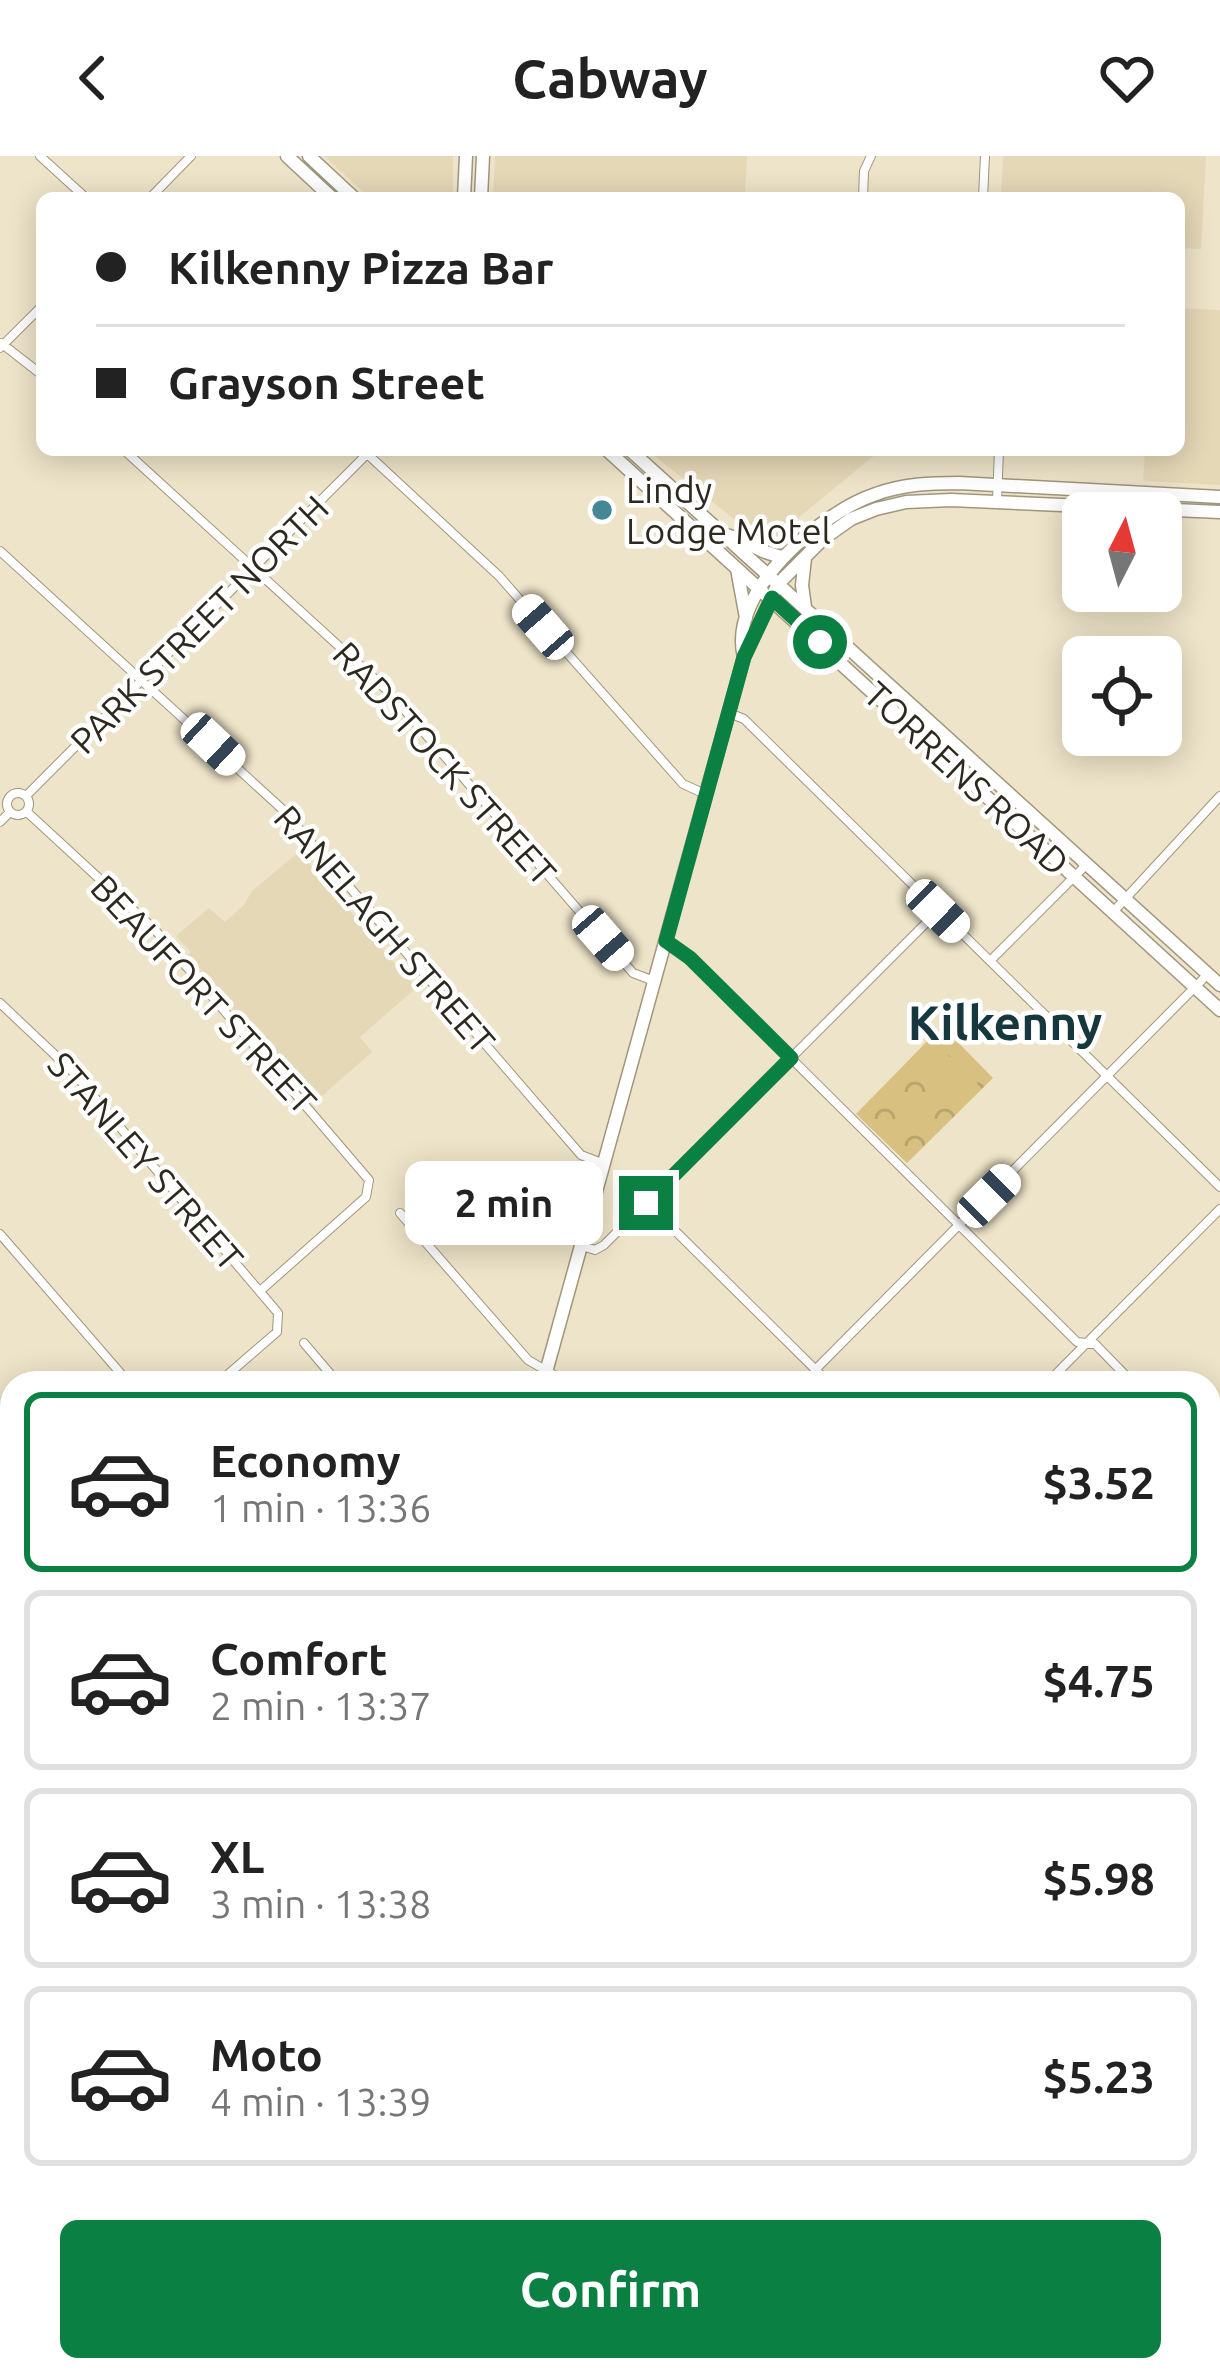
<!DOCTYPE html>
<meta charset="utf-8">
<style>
body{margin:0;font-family:Ubuntu,sans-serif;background:#f2f2f2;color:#222;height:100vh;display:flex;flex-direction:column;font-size:45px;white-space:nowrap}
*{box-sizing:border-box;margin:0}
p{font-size:39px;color:#767676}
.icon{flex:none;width:66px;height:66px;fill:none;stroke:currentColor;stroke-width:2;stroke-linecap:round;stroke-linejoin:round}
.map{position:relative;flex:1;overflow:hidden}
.panel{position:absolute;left:0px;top:1215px;width:1221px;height:1011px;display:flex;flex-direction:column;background:#fff;border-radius:36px 36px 0 0;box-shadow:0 6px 30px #0003}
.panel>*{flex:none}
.top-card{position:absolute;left:36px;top:36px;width:1149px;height:264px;border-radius:18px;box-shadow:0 6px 30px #0003;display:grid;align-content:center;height:264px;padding:0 60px;background:#fff}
.needle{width:78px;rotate:6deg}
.controls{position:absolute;left:1062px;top:336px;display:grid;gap:24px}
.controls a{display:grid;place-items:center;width:120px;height:120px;border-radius:18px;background:#fff;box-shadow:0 6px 30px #0003;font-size:60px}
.end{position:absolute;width:54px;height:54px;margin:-27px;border:15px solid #0b8043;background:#fff;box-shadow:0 0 0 6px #fff}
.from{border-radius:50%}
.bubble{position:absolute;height:84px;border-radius:18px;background:#fff;box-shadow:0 6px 30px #0003;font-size:39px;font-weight:700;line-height:84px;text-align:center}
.car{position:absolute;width:36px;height:72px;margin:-36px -18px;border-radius:15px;box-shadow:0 0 9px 3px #0007;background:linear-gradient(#fff 24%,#345 0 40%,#fff 0 76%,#345 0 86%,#fff 0)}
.top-card b{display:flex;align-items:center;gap:42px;height:114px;font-size:45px}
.top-card b+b{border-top:3px solid #e0e0e0}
.top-card i{width:30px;height:30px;background:#222}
ul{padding:21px 0 0;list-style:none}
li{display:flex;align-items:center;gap:36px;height:180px;margin:0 24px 18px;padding:0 36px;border:6px solid #e0e0e0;border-radius:18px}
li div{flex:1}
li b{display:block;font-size:45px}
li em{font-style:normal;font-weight:700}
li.active{border-color:#0b8043}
li>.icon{width:108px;height:108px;stroke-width:1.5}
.action{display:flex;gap:24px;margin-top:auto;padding:24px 60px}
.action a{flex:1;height:138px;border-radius:18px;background:#0b8043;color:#fff;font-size:48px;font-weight:700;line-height:138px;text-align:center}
header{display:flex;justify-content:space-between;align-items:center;height:156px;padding:0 60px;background:#fff;font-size:54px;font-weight:700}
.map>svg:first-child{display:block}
.built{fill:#e5d8b7}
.industrial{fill:url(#industrial-grid)}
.park{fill:url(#park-crowns)}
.pitch{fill:#d8c080}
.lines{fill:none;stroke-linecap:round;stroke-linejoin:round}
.street-casing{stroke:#9f967d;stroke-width:10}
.secondary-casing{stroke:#9f967d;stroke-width:15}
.street{stroke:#fff;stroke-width:8}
.secondary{stroke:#fff;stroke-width:12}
.rail{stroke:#4e493c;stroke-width:3;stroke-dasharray:24 12;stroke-linecap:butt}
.route{stroke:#0b8043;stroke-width:15}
.poi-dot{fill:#438894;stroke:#fff;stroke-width:4.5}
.labels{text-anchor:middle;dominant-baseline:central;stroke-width:9;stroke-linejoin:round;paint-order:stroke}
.poi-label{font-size:36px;fill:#2d291f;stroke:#fff;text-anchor:start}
.street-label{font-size:36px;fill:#2d291f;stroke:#fff}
.district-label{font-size:48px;font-weight:bold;fill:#15373d;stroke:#fff}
</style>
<header><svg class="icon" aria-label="back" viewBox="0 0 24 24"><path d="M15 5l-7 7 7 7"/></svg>Cabway<svg class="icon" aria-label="heart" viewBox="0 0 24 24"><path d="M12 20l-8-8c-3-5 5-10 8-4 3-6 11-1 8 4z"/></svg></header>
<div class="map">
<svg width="1220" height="2224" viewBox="0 0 1220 2224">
<defs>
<pattern id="industrial-grid" width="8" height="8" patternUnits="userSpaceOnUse" patternTransform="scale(3)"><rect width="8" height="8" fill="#e5d8b7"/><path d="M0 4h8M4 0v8" fill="none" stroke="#c5b99d"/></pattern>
<pattern id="park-crowns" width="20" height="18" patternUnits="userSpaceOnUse" patternTransform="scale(3)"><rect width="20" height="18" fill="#d8c080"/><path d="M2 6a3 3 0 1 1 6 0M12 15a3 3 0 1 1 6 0" fill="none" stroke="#baa56e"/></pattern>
</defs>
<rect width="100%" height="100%" fill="#eee4c9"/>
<path class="built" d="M324,0h129v42h-83z
M495,0h252l-2,42h-252z
M1003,0h203l-5,93 -22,-1v-50h-178z
M1179,152l41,2v175l-77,-4 2,-31h34z
M647,294h234l-111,91 -12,-3z
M299,696l117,136 -56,49 12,15 -57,50 -129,-146 5,-4 -15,-16 33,-28 16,14 19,-17 8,-14z"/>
<path class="industrial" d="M290,2214h355l9,10h-367z"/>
<path class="park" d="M942,870l51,52 -86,85 -51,-49z"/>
<path class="pitch" d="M937,889l13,12 5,-4 23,31 -25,25 -24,-30 -4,3 -12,-12z"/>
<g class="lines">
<g class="street-casing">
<path id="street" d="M40,0l46,42
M150,42l41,-42
M863,42l1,-27 7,-15
M983,42l2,-42
M1,187l41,32
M0,192l42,-42
M124,294l264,241 245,282 21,8
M363,294l136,126 184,208 22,10
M997,345l2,-51
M0,395l282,258 299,346 23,9
M729,557l15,6 476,468
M7 648a11 11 0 1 1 22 0a11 11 0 1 1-22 0Z
M26,640l345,-346
M27,656l129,119 213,249 -3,17 -106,94
M0,666l10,-10
M1114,755l106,-115
M667,785l23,17 387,384 18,2 38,39
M990,805l97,-97
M0,847l73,69 205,241 -1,19 -59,51
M647,1047l182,180
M400,1057l128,147 40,23
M0,1078l129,149
M582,1090l13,4 9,-5 334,-334
M304,1187l34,40
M815,1214l392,-395
M1047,1227l173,-174
M1209,1306l11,11
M0,1407l12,6
M0,1483l12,14
M1209,1607l11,11
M1209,1651l11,-12
M0,1755l12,12
M1209,1794l11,11
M0,1889l12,-12
M1209,1910l11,-11
M0,1996l12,-12
M0,1997l12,12
M1209,2097l11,11
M1209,2135l11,-12
M217,2214l10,10
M1026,2214l9,10
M639,2224l3,-2
M875,2224l10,-10
M1126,2224l9,-10"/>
</g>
<g class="secondary-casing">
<path id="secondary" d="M287,0l45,42
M309,0l45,42
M464,42l2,-42
M481,42l2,-42
M607,294l613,560
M630,294l590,535
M726,379c21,5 35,19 58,22
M737,413l9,49
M805,451l-3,-22 3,-27
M744,501c-17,-65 77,-145 132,-163 27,-10 55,-11 83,-11l261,14
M543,1227l201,-726 34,-73 45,-45 28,-20 25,-10 30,-7 45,-2 269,12
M270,2224l3,-10"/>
</g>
<use href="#street" class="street"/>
<use href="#secondary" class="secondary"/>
<path class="rail" d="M0,1443l12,14
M672,2214l9,10"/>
</g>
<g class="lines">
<path class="route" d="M646,1047l145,-145 -101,-100 -24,-17 78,-284 28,-59 48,44"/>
</g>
<circle class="poi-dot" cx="602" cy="354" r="12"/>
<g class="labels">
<g class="poi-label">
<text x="626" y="333">Lindy<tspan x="626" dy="41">Lodge Motel</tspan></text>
</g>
<g class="street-label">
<text transform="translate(199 468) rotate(-45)">PARK STREET NORTH</text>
<text transform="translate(445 607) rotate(48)">RADSTOCK STREET</text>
<text transform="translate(967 622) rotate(43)">TORRENS ROAD</text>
<text transform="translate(385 773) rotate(49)">RANELAGH STREET</text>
<text transform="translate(204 838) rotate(47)">BEAUFORT STREET</text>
<text transform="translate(146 1005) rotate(49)">STANLEY STREET</text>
</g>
<g class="district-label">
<text x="1005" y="866">Kilkenny</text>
</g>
</g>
</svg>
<div class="controls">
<a><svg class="needle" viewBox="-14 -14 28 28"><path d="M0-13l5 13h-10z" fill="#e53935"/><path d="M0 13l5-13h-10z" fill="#767676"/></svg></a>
<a><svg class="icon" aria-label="locate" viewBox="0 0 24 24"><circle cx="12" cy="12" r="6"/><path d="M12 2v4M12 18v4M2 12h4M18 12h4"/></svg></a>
</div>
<i class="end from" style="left:820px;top:486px"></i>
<i class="end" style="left:646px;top:1047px"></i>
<div class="bubble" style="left:405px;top:1005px;width:198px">2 min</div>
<i class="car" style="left:543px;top:471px;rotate:319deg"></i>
<i class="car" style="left:213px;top:588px;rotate:133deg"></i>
<i class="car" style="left:938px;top:755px;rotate:134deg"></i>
<i class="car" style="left:603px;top:782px;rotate:139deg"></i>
<i class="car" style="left:989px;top:1040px;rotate:45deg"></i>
<div class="top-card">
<b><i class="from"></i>Kilkenny Pizza Bar</b>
<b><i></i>Grayson Street</b>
</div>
<section class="panel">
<ul>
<li class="active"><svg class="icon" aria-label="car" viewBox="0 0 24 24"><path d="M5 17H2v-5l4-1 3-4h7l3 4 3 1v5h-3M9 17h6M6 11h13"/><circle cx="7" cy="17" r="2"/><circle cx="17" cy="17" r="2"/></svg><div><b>Economy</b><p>1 min · 13:36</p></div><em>$3.52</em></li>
<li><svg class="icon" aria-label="car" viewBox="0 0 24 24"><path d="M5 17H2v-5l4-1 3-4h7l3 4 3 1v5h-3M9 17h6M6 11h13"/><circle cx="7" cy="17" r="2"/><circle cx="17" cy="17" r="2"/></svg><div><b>Comfort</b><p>2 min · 13:37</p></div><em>$4.75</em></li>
<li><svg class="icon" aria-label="car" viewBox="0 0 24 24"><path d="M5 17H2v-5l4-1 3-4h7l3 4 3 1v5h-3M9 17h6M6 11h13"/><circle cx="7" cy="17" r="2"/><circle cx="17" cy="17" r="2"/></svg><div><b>XL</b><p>3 min · 13:38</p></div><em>$5.98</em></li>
<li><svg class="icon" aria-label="car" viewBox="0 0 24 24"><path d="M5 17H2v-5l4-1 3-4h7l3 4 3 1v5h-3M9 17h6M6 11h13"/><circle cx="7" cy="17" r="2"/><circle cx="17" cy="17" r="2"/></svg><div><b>Moto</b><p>4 min · 13:39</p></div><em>$5.23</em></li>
</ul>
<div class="action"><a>Confirm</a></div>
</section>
</div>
